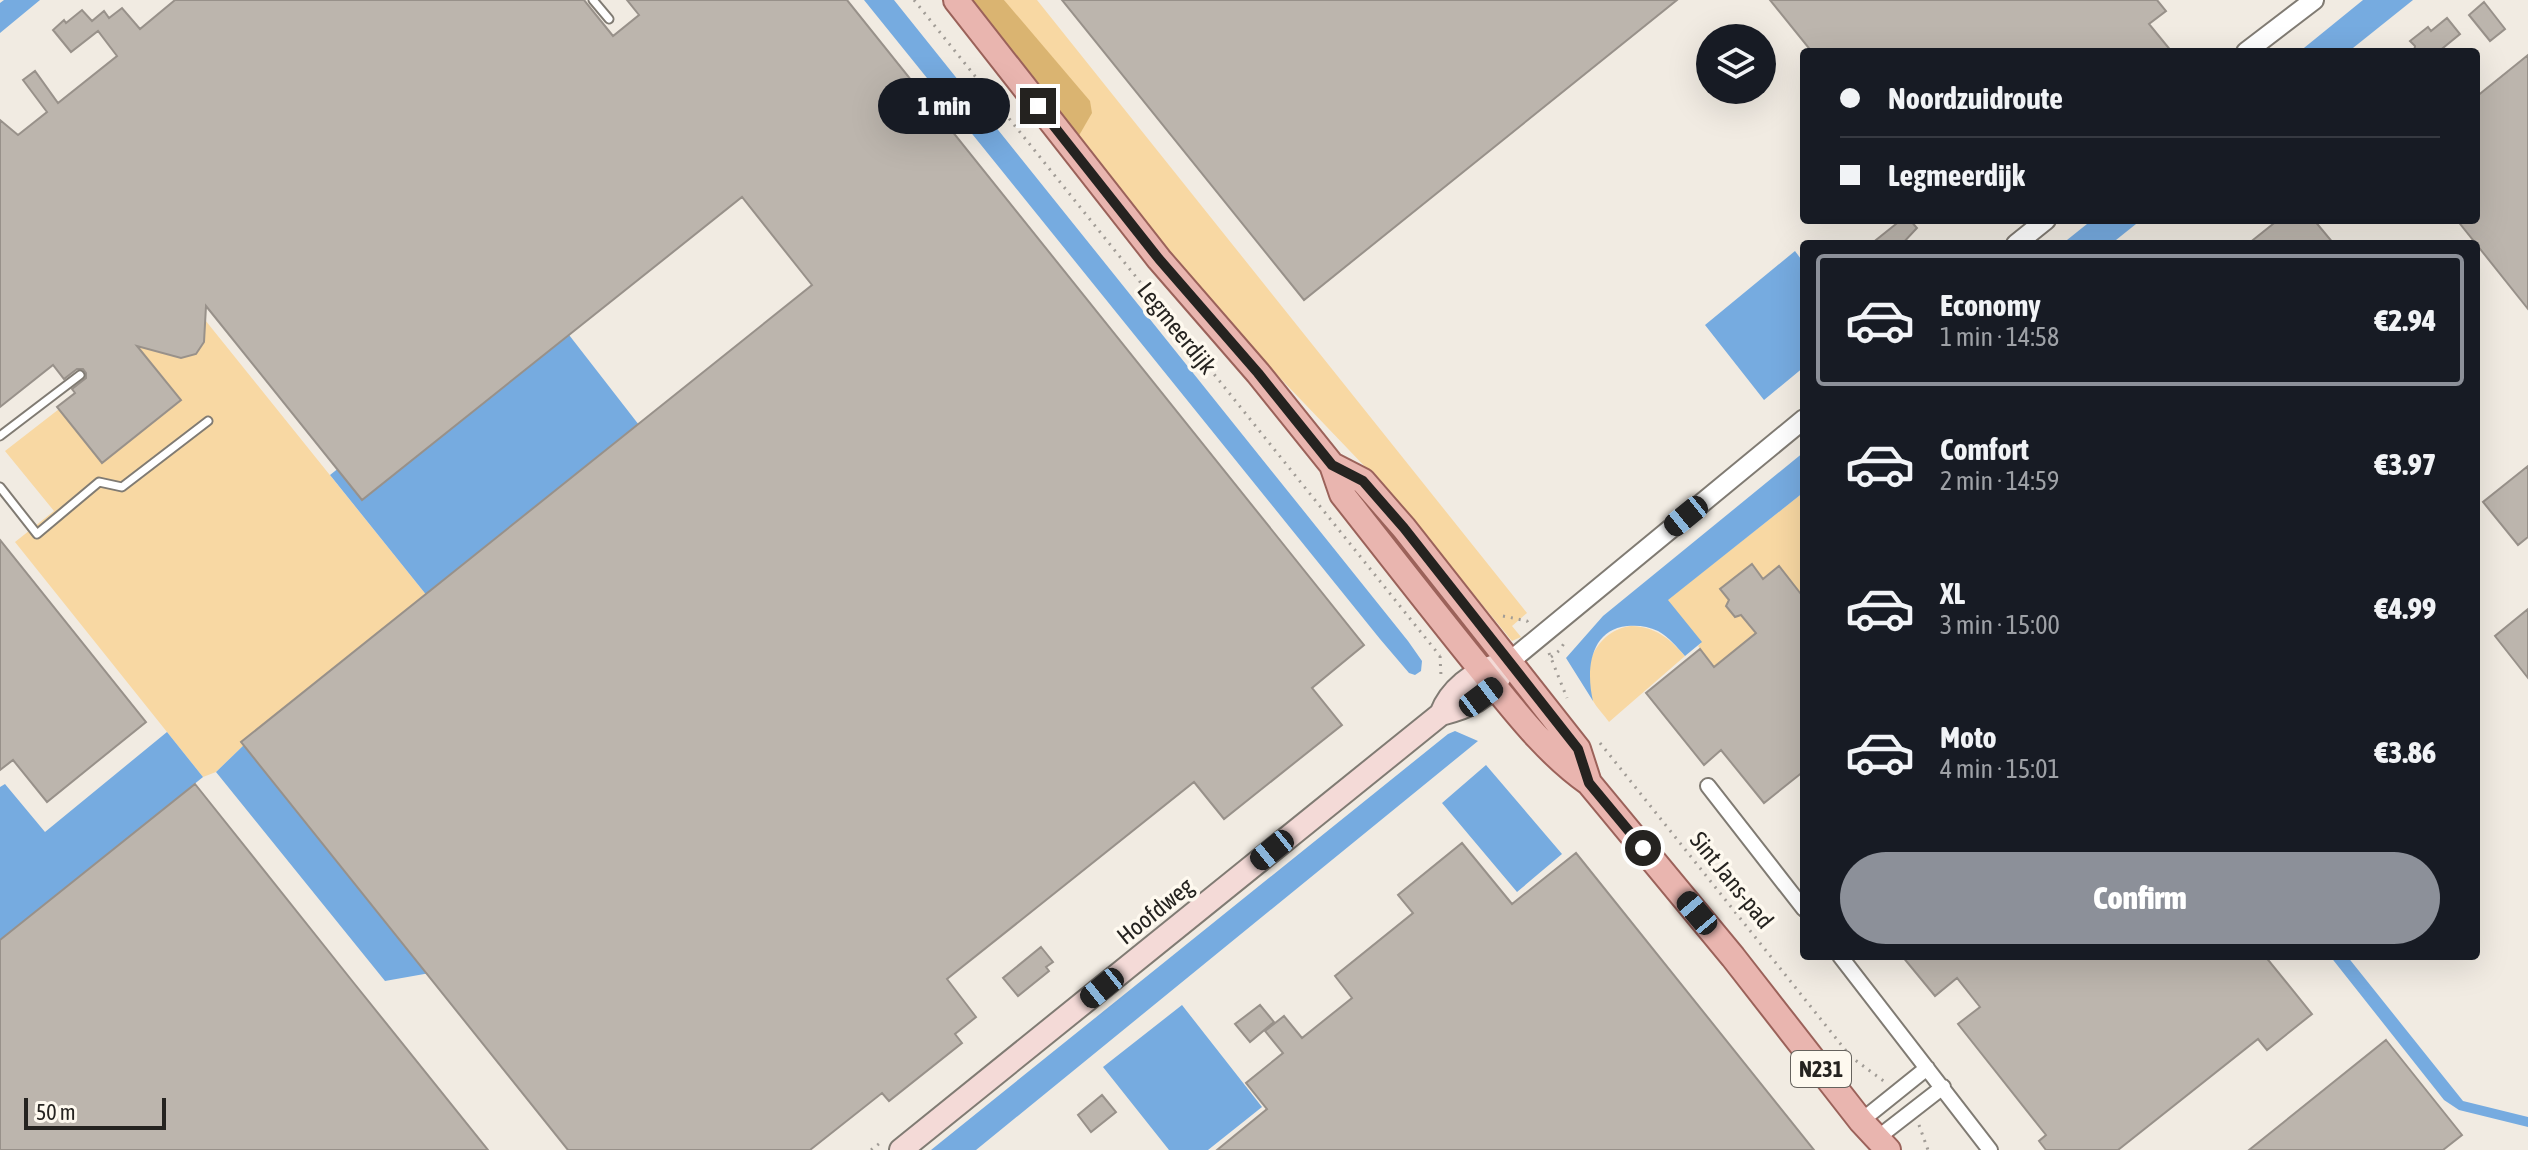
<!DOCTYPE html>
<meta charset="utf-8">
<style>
body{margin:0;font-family:"Asap Condensed",sans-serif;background:#242831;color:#f1f3f6;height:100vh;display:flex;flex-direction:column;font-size:30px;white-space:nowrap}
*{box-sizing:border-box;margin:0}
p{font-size:26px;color:#9ea1a6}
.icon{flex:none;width:44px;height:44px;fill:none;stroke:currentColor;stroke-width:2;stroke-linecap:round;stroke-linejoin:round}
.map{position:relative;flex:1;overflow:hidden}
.sheet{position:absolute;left:1800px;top:240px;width:680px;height:720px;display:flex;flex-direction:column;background:#171b24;border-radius:8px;box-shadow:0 8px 32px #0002}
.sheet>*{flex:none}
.hud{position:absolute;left:1800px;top:48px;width:680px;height:176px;border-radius:8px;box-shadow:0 8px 32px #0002;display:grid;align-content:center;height:176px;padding:0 40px;background:#171b24}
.fabs{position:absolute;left:1696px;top:24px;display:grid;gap:16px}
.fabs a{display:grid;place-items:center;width:80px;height:80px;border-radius:50%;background:#171b24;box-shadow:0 8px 32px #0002;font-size:40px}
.scale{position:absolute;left:24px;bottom:20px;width:142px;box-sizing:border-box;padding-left:8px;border:4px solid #252320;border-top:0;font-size:22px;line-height:28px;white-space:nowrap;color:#252320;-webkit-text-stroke:6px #fef9ef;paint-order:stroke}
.end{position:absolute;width:36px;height:36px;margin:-18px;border:10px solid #252320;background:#fff;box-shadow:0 0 0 4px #fff}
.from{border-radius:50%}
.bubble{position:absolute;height:56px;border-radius:28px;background:#171b24;box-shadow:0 8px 32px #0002;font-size:26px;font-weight:800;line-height:56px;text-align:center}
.car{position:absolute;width:24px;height:48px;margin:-24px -12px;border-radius:10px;box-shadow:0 0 6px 2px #0007;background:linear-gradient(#222 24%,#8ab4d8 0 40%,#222 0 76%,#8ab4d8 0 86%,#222 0)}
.hud b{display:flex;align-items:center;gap:28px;height:76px;font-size:30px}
.hud b+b{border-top:2px solid #363941}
.hud i{width:20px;height:20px;background:#f1f3f6}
ul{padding:14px 0 0;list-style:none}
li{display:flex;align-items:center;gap:24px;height:132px;margin:0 16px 12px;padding:0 24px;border:4px solid transparent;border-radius:8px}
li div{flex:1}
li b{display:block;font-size:30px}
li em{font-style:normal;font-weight:800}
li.current{border-color:#8c9099}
li>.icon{width:72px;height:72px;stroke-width:1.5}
.cta{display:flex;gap:16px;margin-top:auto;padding:16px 40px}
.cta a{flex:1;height:92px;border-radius:48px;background:#8c9099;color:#fff;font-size:32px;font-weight:800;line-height:92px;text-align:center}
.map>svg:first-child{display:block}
.green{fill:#f8d8a3}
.forest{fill:#dab471}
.water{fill:#76abe0}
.building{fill:#bcb5ad;stroke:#98918a;stroke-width:2}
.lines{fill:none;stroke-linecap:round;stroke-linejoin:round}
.service-casing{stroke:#807b73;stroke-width:11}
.minor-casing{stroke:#807b73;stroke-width:18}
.tertiary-casing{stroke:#807b73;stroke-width:22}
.secondary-casing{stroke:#807b73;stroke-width:26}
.primary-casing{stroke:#9b625a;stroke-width:28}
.path{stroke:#a19c96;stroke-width:3;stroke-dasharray:2 6;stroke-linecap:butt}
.service{stroke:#fff;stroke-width:7}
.minor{stroke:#fff;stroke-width:14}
.tertiary{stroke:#fff;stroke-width:18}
.secondary{stroke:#f4dad7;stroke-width:22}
.primary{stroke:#e9b5af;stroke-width:24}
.route{stroke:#252320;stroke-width:10}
.labels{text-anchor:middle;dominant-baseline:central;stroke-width:7;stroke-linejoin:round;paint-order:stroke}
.shield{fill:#fef9ef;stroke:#66635e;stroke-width:2}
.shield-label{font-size:22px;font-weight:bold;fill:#252320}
.street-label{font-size:24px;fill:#252320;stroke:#fef9ef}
</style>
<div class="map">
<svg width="2528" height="1150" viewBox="0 0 2528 1150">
<rect width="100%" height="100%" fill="#f1ebe2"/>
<path class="green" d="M1004,0h33l490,613 -15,13 9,11 -9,4 -119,-145 -177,-185 -139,-172z
M193,305l235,292 -182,146 -30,29 -13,5 -188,-235 39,-31 -49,-60z
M1804,492v103l-88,73 -18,-22 3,-3 -34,-43z
M1631,626c25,1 38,12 54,30l-76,66c-5,-7 -12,-14 -16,-21 -15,-32 4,-71 38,-75z"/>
<path class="forest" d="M965,0h39l86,101 2,12 -15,26z"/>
<path class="water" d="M4,0h36l-40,33v-30z
M864,0h30l514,641 14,20 -1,10 -6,4 -6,-2 -29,-34z
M2363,0h50l-65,52h-49z
M2092,220h49l-30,24h-49z
M1795,251l9,12v104l-40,33 -59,-75z
M545,304l94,121 -211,172 -98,-122z
M1804,452v40l-136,108 34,42 -17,14c-8,-9 -16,-19 -27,-25 -10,-5 -20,-6 -31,-5 -38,4 -41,46 -34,75l-27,-43 37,-42z
M1455,731l23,10 -502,409h-45l517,-416z
M167,732l36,45 -203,165v-155l5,-3 40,48z
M246,743l184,230 -45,8 -169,-209z
M1486,765l76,89 -45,38 -75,-89z
M2330,956h17l116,145 65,16v10l-69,-17 -15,-10z
M1182,1005l80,102 -54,43h-39l-66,-83z"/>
<path class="building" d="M175,0h409l29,36 26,-21 -12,-15h220l517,645 -52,43 30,37 -118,94 -30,-37 -247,197 29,38 -21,17 7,9 -73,58 -7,-8 -72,57h-242l-327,-408 571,-457 -70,-88 -380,303 -156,-194 -2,36 -8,12 -15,4 -44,-12 44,54 -79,63 -45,-56 18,-14 -3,-4 14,-11v-5l-3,-4h-6l-13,10 -11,-14 -53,42v-287l18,15 29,-23 -24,-32 12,-9 23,32 59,-47 -19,-25 -27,21 -18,-22 11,-10 2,3 16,-13 10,11 12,-10 5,7 13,-10 18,21z
M1062,0h615l-373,300z
M1770,0h387l9,11 -17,13 23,28h-360z
M2484,2l21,27 -15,12 -21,-26z
M2447,18l13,16 -22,18h-24l1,-6 -5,-5 18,-14 3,4z
M2528,55v254l-71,-89h19v-123z
M1901,220h9l7,8 -15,16h-31z
M2278,220h36l20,24h-86z
M2528,466v71l-10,8 -35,-43z
M0,540l146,182 -99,80 -34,-42 -13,10z
M1752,564l11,15 16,-13 25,32v173l-40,32 -43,-53 -17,15 -58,-72 54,-44 14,18 42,-34 -15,-18 -6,2 -9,-11 3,-6 -9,-11z
M2528,609v69l-33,-42z
M195,784l158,198 135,168h-488v-210z
M1462,843l50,61 64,-51 238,297h-597l50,-41 -21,-26 37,-30 -18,-22 19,-15 18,22 50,-40 -17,-22 78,-63 -15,-18z
M1041,947l12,15 -7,5 3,4 -31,25 -15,-18z
M1902,956h363l47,58 -45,36 -9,-11 -140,111h-72l-7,-9 7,-6 -88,-111 22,-17 -23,-29 -22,18z
M1260,1005l14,17 -24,20 -15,-18z
M2386,1040l76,95 -19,15h-194z
M1102,1095l14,17 -25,20 -13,-17z"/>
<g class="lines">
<g class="service-casing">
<path id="service" d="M593,0l16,19
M0,436l80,-61
M0,487l37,47 62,-52 23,5 86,-66"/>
</g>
<g class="minor-casing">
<path id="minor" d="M1708,786l96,123
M1840,956l150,194
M1861,1121l66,-53
M1876,1139l67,-52"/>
</g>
<g class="tertiary-casing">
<path id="tertiary" d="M2246,52l68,-52
M2016,244l30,-24
M1509,662l295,-243"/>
</g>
<g class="secondary-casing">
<path id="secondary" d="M1441,714c9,-24 32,-42 57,-49
M901,1150l540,-436c27,-7 47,-15 61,-41"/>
</g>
<g class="primary-casing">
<path id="primary" d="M956,0l203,259 99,114 74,92 10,29c48,61 96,123 145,183 31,38 61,77 102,106l144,174 128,164 27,29
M1332,465l31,16 41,47 174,221 11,34"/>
</g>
<path class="path" d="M914,0l526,656
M1503,616l24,5 2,3
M1549,653l18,45
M1440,656l1,20
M1551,657l9,-7 6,-10
M1600,743l251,314 34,25
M1919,1125l9,25
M871,1150l9,-7"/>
<use href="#service" class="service"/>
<use href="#minor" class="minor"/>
<use href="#tertiary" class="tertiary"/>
<use href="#secondary" class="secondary"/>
<use href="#primary" class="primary"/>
</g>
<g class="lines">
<path class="route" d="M1038,106l121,153 99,114 74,92 31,16 41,47 174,221 11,34 54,65"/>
</g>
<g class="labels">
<rect class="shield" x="1791" y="1051" width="60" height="36" rx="6"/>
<g class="shield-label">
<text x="1821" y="1069">N231</text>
</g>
<g class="street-label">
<text transform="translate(1177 328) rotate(51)">Legmeerdijk</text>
<text transform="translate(1732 880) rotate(51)">Sint Jans-pad</text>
<text transform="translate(1155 911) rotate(-39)">Hoofdweg</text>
</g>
</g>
</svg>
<div class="fabs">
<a><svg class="icon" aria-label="layers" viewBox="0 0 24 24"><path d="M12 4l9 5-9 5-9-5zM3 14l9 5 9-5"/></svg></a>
</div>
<div class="scale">50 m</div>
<i class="end from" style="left:1643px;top:848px"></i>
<i class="end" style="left:1038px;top:106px"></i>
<div class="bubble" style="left:878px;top:78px;width:132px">1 min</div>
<i class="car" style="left:1686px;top:516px;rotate:231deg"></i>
<i class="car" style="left:1481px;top:697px;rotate:53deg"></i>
<i class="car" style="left:1272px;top:850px;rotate:231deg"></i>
<i class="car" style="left:1697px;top:913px;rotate:320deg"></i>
<i class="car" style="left:1102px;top:988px;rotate:231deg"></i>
<div class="hud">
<b><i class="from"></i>Noordzuidroute</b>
<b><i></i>Legmeerdijk</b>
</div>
<section class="sheet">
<ul>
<li class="current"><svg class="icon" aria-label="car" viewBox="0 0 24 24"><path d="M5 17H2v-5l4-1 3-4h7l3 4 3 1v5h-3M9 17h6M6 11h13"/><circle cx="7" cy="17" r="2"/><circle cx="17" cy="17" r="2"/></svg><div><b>Economy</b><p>1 min · 14:58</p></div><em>€2.94</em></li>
<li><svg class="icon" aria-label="car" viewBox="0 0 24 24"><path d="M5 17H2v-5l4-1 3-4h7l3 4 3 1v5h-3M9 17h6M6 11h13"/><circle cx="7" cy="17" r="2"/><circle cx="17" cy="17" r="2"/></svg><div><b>Comfort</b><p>2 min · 14:59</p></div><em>€3.97</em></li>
<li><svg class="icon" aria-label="car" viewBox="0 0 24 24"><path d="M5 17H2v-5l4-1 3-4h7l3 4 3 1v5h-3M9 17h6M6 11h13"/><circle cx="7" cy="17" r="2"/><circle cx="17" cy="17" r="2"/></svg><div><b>XL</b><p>3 min · 15:00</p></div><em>€4.99</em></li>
<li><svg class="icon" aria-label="car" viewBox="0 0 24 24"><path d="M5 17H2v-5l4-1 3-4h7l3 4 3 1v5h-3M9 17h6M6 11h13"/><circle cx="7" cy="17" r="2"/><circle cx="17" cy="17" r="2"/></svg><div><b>Moto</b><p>4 min · 15:01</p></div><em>€3.86</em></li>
</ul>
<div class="cta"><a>Confirm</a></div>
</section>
</div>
